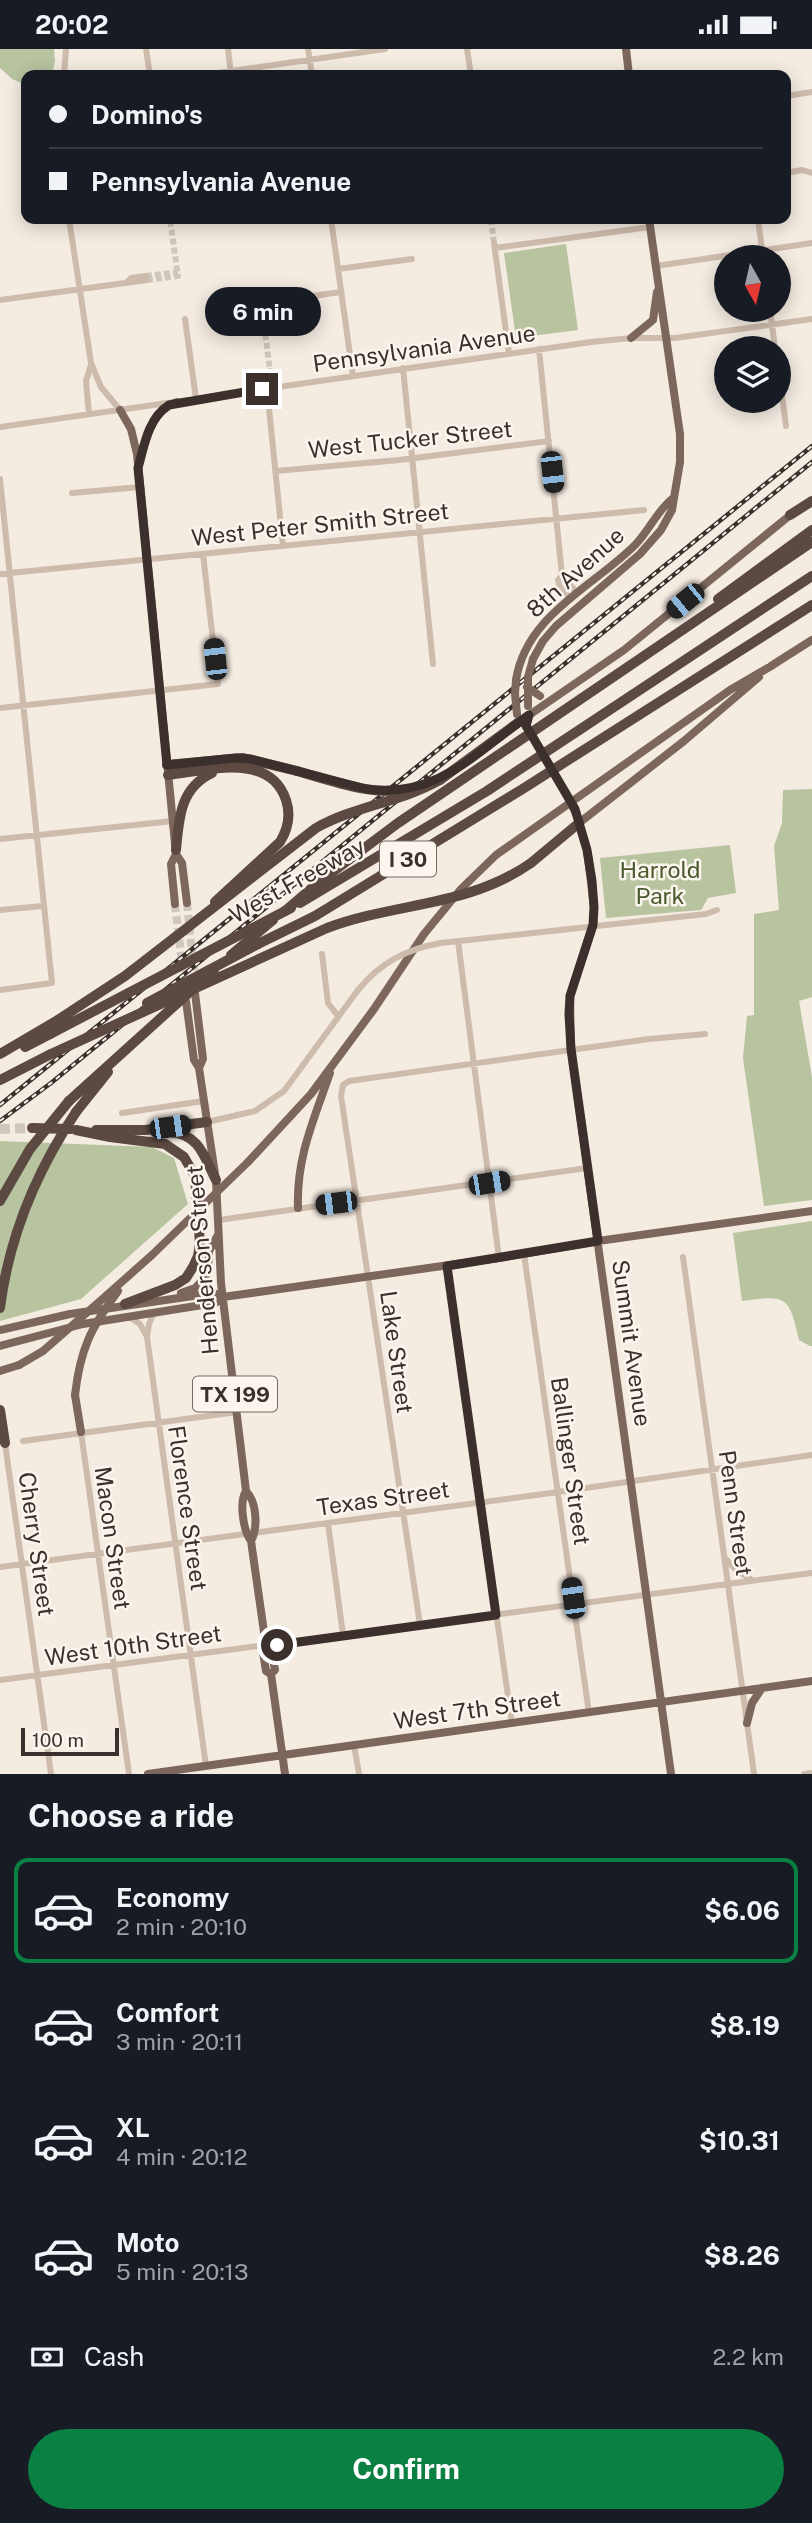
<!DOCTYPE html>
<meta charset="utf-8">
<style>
body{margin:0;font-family:"Public Sans",sans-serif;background:#242831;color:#f1f3f6;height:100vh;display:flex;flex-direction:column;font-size:26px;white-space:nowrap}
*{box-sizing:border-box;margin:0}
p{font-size:23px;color:#9ea1a6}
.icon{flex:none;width:38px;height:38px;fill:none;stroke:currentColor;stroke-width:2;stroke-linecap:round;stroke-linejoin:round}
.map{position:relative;height:1725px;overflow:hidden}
.side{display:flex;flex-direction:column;background:#171b24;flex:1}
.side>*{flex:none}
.guide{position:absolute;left:21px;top:21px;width:770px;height:154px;border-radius:14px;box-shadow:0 4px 18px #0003;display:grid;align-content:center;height:154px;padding:0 28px;background:#171b24}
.needle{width:46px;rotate:172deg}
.fabs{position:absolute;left:714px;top:196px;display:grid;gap:14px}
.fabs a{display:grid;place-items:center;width:77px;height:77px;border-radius:50%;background:#171b24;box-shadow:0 4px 18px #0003;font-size:35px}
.scale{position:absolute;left:21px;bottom:18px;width:98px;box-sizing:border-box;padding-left:7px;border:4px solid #3b302b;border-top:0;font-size:19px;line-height:24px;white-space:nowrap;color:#3b302b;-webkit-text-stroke:5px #fbf5ee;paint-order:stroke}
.end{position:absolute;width:32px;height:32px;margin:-16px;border:9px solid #3b302b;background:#fff;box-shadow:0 0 0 4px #fff}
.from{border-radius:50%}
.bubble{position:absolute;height:49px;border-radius:24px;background:#171b24;box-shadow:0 4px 18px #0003;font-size:23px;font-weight:700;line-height:49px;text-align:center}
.car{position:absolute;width:21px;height:42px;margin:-21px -10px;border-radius:9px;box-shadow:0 0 5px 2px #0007;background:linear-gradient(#222 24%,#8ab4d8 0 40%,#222 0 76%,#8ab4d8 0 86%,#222 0)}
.guide b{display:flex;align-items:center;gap:24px;height:66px;font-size:26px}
.guide b+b{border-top:2px solid #363941}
.guide i{width:18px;height:18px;background:#f1f3f6}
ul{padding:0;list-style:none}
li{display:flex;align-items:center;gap:21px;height:105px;margin:0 14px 10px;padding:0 14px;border:4px solid transparent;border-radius:14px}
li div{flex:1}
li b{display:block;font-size:26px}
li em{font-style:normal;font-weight:700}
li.on{border-color:#0b8043}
li>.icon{width:63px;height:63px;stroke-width:1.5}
h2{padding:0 28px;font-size:32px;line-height:84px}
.pay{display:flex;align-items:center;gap:18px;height:77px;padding:0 28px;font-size:26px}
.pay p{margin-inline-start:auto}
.button{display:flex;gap:14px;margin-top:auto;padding:14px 28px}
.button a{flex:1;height:80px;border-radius:42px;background:#0b8043;color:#fff;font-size:28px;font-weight:700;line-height:80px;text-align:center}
.status{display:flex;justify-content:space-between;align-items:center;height:49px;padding:0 35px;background:#171b24;direction:ltr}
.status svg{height:19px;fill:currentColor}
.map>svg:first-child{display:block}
.green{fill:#b8c4a0}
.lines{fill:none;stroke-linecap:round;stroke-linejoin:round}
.minor-tunnel{stroke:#cfc6bd;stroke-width:6;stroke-dasharray:6 3;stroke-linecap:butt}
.major-tunnel{stroke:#cfc6bd;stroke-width:8;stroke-dasharray:8 4;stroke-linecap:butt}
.highway-tunnel{stroke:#cfc6bd;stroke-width:10;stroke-dasharray:10 5;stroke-linecap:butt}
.minor{stroke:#cdbbac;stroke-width:6}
.major{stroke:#7d675c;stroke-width:8}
.highway{stroke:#5c4a42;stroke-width:10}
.rail-casing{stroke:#3b302b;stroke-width:4.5}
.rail{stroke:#fbf5ee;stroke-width:2;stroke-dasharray:5;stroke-linecap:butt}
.minor-bridge{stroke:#cdbbac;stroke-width:6}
.major-bridge{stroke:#7d675c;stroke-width:8}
.highway-bridge{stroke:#5c4a42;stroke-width:10}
.route{stroke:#3b302b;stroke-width:9}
.labels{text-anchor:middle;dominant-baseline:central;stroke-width:5;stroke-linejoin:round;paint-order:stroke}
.shield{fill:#fbf5ee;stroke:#756b66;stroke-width:2}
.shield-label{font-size:21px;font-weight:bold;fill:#3b302b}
.street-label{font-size:23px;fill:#3b302b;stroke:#fbf5ee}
.park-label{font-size:23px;fill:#4a5a2e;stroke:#fbf5ee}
</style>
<div class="status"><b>20:02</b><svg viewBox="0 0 49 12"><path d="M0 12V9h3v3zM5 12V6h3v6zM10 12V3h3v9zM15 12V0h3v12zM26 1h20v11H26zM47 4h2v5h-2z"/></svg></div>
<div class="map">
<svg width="812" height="1725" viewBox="0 0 812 1725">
<rect width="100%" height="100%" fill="#f4ebe1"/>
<path class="green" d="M0,0h54l1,12 -3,14h-26v10l-14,-6 -12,-11z
M566,195l12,86 -62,8 -12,-85z
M812,740v208l-13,4 13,76v123l-48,6 -21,-148 4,-42 7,-1v-101l25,-4 -5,-64 8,-23 1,-33z
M730,796l6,48 -28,5 -7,12 -95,8 -6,-60z
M0,1092l152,6 22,11 14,46 -107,95 -81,22z
M812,1172v125h-2l-11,-6c-10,-44 -12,-45 -57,-39l-9,-68z"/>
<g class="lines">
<path class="minor-tunnel" d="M491,170l3,24
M146,227l32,-4
M147,231l31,-4 -8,-57
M263,267l7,55"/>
<path class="major-tunnel" d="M187,854l8,80
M175,855l10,84"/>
<path class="highway-tunnel" d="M0,1080l32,-1"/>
<path class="minor" d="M146,0l4,26
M228,0l3,26
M308,0l4,26
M467,0l4,26
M64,26l2,-26
M203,26l182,-26
M786,47l26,-4
M786,124l16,-3 10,3
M69,170l22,144 10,24 19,23
M331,170l22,157
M758,170l5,38
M494,194l15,111
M495,199l155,-21
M656,217l156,-23
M338,220l74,-10
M127,233l4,-4 15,-2
M0,251l147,-20
M770,261l5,38
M263,267l1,-10 6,-4 71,-10
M185,270l11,80
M539,300l23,226 -4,5 2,7 11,12
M403,319l30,296
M270,322l3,17
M779,323l7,54
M267,340l16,157
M89,365l-3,-33 5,-16
M0,378l591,-85 40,-4h44l137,-19
M276,422l123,-11 150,-19
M0,430l52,504 -52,7
M72,444l68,-6
M0,525l644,-64
M562,526l15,18
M0,659l218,-24 -15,-130
M0,790l173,-18
M0,861l43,-4
M458,892l41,317
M441,894l265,-29 11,-4
M322,905l6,49 10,13
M122,1064l82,-12
M207,1073l48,-11 29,-20 74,-101
M219,1171l368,-52
M524,1205l65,459
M683,1208l71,517
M447,1217l65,458
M154,1263l-5,12 -2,13 59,429
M129,1268l11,7 6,11
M81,1383l48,342
M23,1392l214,-29
M5,1394l46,331
M328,1474l15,112
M726,1510l11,12 15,9
M0,1518l558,-75 254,-37
M420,1576l-79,-529 2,-11 6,-4 300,-42 56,-5
M0,1631l812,-107
M354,1696l5,29
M804,1725l8,-1"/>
<path class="major" d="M626,0l3,26
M631,289l22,-18 4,-28
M120,361l11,19 6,25 39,400 6,9 5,40
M140,413c6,-24 11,-51 37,-60
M533,610l10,-18 13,-15 84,-72 21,-24 11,-20 8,-48v-28l-31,-215
M771,617l41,-26
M516,631c10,-65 77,-93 119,-135 14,-14 22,-34 37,-46
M519,673l105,-72 170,-138
M578,771l9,30 7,57 -1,18 -23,71 1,53 100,725
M579,774l105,-82 75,-64
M175,855l-4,-40 5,-10
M195,944l8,66 -4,9
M186,952l8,59 5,8 17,112 5,103 25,208c-7,11 -3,39 5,50l14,98 6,7 4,24 -4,4 14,100
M248,1113l63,-68 63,-85 50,-75 37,-45 35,-34 234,-165 43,-25
M298,1159c-2,-50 16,-89 32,-135
M181,1244l14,-5 10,-10 3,-9 1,-18 9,-16
M107,1246l45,-40
M0,1281l70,-16 143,-21 10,4 276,-39 99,-17 214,-30
M0,1297l83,-22 132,-21 8,-6
M0,1322l19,-6
M75,1346l6,37
M246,1442c11,11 12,37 5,50
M265,1590l-3,7 4,25 5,3
M747,1674l5,-20 10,-15
M148,1725l664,-93"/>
<path class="highway" d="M790,466l22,-14
M718,550l94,-69
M167,716l76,-7 54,13
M168,726c38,-4 102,-24 118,25 5,15 2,29 -6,42l-65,60
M440,731l79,-58
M176,801c3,-32 4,-62 36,-77
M531,814l48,-40
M300,854l187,-112 325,-215
M285,862l34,-29 79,-59 414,-281
M258,895l57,-28 206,-126 291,-185
M231,906l42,-35
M25,998l25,-13
M0,1005l58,-34
M0,1031l51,-26
M69,1052l145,-131
M76,1063l32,-40
M32,1079l38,1
M76,1081l34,7 55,7 19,13 11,19 5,68 -2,12 -5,11 -7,11 -11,7 -50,19
M96,1081h49l62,-8
M170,1083c29,2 34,24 46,48
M0,1361l5,33"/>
<g class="rail-casing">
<path id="rail" d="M0,1056l812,-659
M0,1072l51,-38 761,-621"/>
</g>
<use href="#rail" class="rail"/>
<path class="minor-bridge" d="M358,941c22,-27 48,-41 83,-47"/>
<path class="major-bridge" d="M516,631l-1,14 2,20
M527,638l13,9
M528,657v-29l5,-18
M526,676l41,70 10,21
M152,1206l96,-93
M19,1316l24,-14 64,-56
M75,1346c5,-45 16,-68 43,-104"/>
<path class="highway-bridge" d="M297,722c36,10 72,24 109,19
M147,954l111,-59
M58,971l67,-44 191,-148c39,-22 85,-26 124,-48
M50,985l241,-126
M51,1005l276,-126c70,-26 141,-21 204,-65
M0,1152l30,-52 39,-48
M0,1259c9,-72 36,-136 76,-196"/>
</g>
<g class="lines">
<path class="route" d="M262,340l-93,16c-21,13 -25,41 -31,63l29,297 68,-7 16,1 115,30c71,10 109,-36 163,-74l-3,11 2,3 47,80 12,41 5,31 2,26 -1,18 -23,71 -1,18 2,35 27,192 -151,25 49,349 -219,30"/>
</g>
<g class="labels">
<g class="shield">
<rect x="380" y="792.5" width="56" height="35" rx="5"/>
<rect x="193" y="1327.5" width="84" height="35" rx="5"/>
</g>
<g class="shield-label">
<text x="408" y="810">I 30</text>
<text x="235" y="1345">TX 199</text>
</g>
<g class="street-label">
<text transform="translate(424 299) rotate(-8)">Pennsylvania Avenue</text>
<text transform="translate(410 390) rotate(-6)">West Tucker Street</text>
<text transform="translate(320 475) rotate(-6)">West Peter Smith Street</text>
<text transform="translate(575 523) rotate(-42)">8th Avenue</text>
<text transform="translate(297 831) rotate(-29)">West Freeway</text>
<text transform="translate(202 1211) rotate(-95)">Henderson Street</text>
<text transform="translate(632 1294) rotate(82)">Summit Avenue</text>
<text transform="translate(397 1303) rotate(82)">Lake Street</text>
<text transform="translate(571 1412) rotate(82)">Ballinger Street</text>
<text transform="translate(383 1449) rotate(-8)">Texas Street</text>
<text transform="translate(188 1459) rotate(82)">Florence Street</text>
<text transform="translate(736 1464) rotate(82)">Penn Street</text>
<text transform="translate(113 1489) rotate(82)">Macon Street</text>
<text transform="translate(37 1495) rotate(82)">Cherry Street</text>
<text transform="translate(133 1596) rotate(-8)">West 10th Street</text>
<text transform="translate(477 1660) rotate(-8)">West 7th Street</text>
</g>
<g class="park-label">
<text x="660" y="820">Harrold<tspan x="660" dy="26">Park</tspan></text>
</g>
</g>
</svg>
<div class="fabs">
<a><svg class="needle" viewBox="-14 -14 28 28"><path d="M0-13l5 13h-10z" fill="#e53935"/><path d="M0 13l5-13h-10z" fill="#9ea1a6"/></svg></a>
<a><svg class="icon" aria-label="layers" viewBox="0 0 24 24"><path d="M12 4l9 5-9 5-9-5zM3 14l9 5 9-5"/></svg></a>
</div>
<div class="scale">100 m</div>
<i class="end from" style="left:277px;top:1596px"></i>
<i class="end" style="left:262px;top:340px"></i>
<div class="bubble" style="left:205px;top:238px;width:116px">6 min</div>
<i class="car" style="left:552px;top:423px;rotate:174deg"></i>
<i class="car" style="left:685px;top:552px;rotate:231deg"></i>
<i class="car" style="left:215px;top:610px;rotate:354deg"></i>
<i class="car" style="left:170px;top:1078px;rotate:82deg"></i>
<i class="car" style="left:489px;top:1134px;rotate:81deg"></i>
<i class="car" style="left:336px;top:1154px;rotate:263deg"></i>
<i class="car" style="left:573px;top:1549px;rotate:352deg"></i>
<div class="guide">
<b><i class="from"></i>Domino's</b>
<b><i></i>Pennsylvania Avenue</b>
</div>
</div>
<section class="side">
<h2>Choose a ride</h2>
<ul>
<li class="on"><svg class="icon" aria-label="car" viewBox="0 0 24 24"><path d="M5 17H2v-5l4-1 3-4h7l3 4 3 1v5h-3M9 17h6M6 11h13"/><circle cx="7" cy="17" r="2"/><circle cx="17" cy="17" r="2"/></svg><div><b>Economy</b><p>2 min · 20:10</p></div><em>$6.06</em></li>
<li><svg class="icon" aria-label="car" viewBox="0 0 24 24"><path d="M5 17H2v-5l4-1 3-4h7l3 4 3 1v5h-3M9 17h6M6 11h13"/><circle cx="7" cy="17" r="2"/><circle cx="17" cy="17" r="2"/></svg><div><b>Comfort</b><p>3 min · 20:11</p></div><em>$8.19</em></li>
<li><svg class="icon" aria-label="car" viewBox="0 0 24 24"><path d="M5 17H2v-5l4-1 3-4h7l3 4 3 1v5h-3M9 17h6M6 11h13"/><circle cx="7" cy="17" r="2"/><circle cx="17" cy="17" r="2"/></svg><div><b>XL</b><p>4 min · 20:12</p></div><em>$10.31</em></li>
<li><svg class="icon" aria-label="car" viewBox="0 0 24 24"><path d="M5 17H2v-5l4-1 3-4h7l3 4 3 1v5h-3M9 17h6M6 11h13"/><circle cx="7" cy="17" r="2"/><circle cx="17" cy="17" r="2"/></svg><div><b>Moto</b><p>5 min · 20:13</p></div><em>$8.26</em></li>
</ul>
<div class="pay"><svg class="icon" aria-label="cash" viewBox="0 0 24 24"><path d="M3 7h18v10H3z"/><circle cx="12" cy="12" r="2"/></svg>Cash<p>2.2 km</p></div>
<div class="button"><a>Confirm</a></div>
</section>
